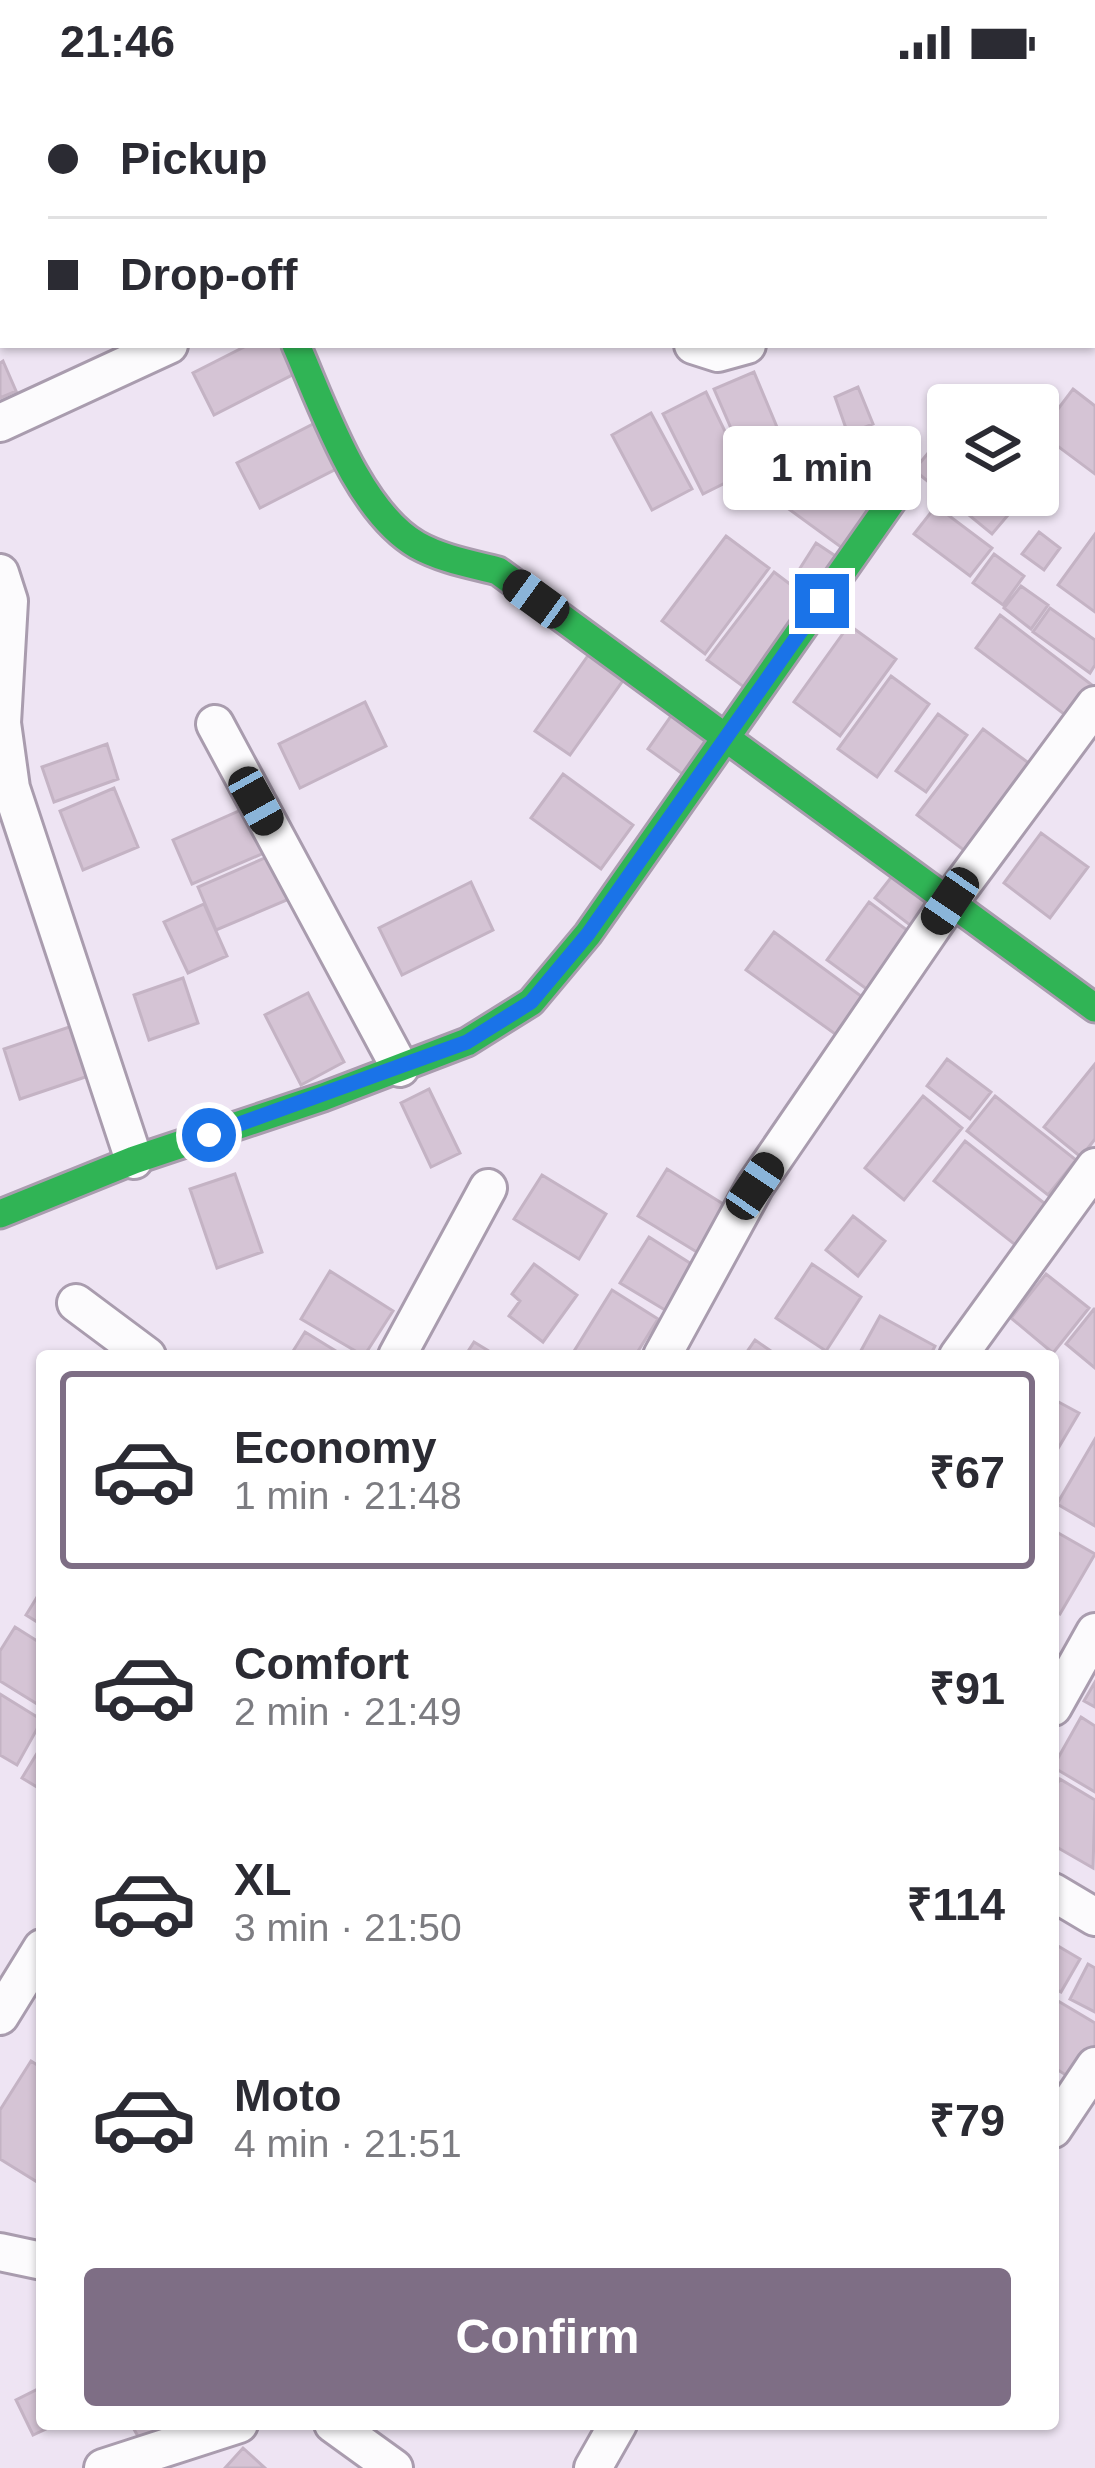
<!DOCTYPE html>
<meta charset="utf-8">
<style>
body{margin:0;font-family:Arial,sans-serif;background:#f7f7f7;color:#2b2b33;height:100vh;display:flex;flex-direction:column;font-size:45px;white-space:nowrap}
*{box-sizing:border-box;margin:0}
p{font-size:39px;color:#7c7c81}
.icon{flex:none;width:66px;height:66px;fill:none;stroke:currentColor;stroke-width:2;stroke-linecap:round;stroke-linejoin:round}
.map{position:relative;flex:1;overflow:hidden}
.panel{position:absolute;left:36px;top:1266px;width:1023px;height:1080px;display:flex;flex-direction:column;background:#fff;border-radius:12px;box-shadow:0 3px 9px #0004}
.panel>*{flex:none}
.banner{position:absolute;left:0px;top:0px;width:1095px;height:264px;box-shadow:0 3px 9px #0004;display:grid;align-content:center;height:264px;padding:0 48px;background:#fff}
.tools{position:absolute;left:927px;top:300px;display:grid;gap:24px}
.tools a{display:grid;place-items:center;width:132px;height:132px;border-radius:12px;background:#fff;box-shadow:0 3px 9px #0004;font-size:60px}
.end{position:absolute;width:54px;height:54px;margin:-27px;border:15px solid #1a73e8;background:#fff;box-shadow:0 0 0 6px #fff}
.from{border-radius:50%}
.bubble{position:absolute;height:84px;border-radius:12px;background:#fff;box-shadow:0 3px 9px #0004;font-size:39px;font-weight:600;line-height:84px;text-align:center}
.car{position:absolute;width:36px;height:72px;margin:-36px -18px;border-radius:15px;box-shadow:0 0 9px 3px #0007;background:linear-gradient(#222 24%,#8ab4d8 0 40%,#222 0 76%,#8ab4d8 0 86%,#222 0)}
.banner b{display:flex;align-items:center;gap:42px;height:114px;font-size:45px}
.banner b+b{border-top:3px solid #e1e1e2}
.banner i{width:30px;height:30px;background:#2b2b33}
ul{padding:21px 0 0;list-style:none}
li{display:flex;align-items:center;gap:36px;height:198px;margin:0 24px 18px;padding:0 24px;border:6px solid transparent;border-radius:12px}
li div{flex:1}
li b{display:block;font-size:45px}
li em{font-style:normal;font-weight:600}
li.on{border-color:#7e6e85}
li>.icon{width:108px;height:108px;stroke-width:1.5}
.button{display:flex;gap:24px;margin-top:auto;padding:24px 48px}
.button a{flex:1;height:138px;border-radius:12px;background:#7e6e85;color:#fff;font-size:48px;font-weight:600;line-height:138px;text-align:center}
.status{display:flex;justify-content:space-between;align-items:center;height:84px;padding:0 60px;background:#fff;direction:ltr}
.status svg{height:33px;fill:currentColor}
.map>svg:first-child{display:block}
.building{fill:#d5c4d5;stroke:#c4b3c4;stroke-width:3}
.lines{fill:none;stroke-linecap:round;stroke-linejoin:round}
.street-casing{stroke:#a99cae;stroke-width:42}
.fast-casing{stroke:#a99cae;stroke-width:33}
.street{stroke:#fcfbfd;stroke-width:36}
.fast{stroke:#30b455;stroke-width:27}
.route{stroke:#1a73e8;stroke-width:15}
</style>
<div class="status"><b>21:46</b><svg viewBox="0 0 49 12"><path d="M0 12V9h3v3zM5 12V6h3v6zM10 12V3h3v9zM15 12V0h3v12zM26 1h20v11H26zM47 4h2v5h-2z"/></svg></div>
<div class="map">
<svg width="1095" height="2384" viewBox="0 0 1095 2384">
<rect width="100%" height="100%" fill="#eee4f3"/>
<path class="building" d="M248,261h39l13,26 -86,44 -21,-42z
M3,277l13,30 -16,7v-35z
M754,288l35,84 -39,16 -36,-83z
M858,303l15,37 -25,10 -13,-37z
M1073,305l22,17v68l-55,-41z
M706,308l39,81 -42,21 -40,-80z
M651,329l41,76 -40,21 -40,-75z
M315,339l23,45 -78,40 -23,-45z
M948,345v66h77l-33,39 -78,-64z
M815,383l59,42 -29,41 -59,-43z
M936,422l56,42 -22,28 -56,-42z
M1039,448l21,16 -16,22 -22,-16z
M1095,450v78l-37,-27z
M726,452l43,32 -64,86 -43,-33z
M816,459l27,18 -19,29 -27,-17z
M994,470l30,22 -21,29 -30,-22z
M774,488l41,31 -67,87 -41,-30z
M1021,502l27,19 -17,24 -27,-21z
M1050,524l45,32v25l-5,8 -57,-41z
M1000,531l92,70 -24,32 -92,-69z
M849,541l47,34 -56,77 -46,-34z
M594,563l35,25 -59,83 -35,-24z
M891,592l38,28 -52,73 -39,-28z
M365,618l21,44 -86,42 -21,-44z
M678,622l44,30 -31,44 -43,-31z
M938,630l29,21 -41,57 -30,-21z
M983,645l55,41 -65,87 -56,-42z
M107,660l11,35 -64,23 -12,-35z
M563,690l70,51 -32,44 -70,-51z
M114,704l24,59 -55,23 -23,-59z
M259,718l19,45 -86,37 -19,-44z
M1041,749l47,34 -38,51 -46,-35z
M290,763l18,44 -92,39 -18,-43z
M900,782l44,34 -25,32 -44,-34z
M471,798l22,48 -91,45 -23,-47z
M869,818l46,34 -43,57 -45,-33z
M204,820l23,52 -39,17 -24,-51z
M774,848l91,67 -27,37 -92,-66z
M183,894l15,45 -49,17 -15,-45z
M308,909l36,69 -43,23 -36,-70z
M99,933l16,50 -95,32 -16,-50z
M947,975l44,33 -21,27 -43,-33z
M1095,980v75l-14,18 -37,-30z
M429,1005l31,64 -29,14 -30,-64z
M923,1012l39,32 -58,72 -39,-32z
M995,1012l81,64 -28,35 -81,-64z
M965,1057l88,69 -31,40 -88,-69z
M667,1085l61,38 -28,47 -62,-38z
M235,1090l27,78 -45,16 -27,-79z
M542,1091l64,39 -27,45 -65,-40z
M853,1132l32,25 -27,35 -32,-26z
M649,1153l44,28 -28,45 -45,-27z
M534,1180l43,31 -34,47 -34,-26 11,-15 -8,-7z
M812,1180l49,33 -35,54 -50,-33z
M330,1187l63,40 -29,45 -63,-37z
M1046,1190l43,34 -36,45 -42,-35z
M612,1206l46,29 -23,37h-64z
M1094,1225h1v59l-29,-24z
M880,1232l55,30 -5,10h-72z
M305,1248l39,24h-54z
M755,1256l23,16h-34z
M474,1258l23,14h-32z
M1053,1315l26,14 -26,44z
M1095,1355v87l-38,-22z
M1053,1446l42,24 -35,60 -7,-4z
M42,1505v36l-16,-10z
M15,1543l27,17v63l-42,-26v-30z
M1095,1598v25l-11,-6z
M0,1610l42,26 -25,45 -17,-10z
M1081,1633l14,9v66l-42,-25z
M42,1661v45l-20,-12z
M1060,1695l35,21 -2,68 -40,-23v-54z
M1053,1859l27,16 -19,33 -8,-4z
M1088,1880l7,4v44l-25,-13z
M1053,1914l42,25v40l-13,22 -29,-18z
M31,1977l11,7v117l-42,-26v-49z
M42,2303v37h15l-24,11 -17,-35z
M131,2340h44l3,4 -34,19z
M243,2364l22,20h-40z"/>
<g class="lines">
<g class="street-casing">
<path id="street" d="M158,0l2,3
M566,0l1,3
M996,2l6,-2
M490,3l4,-3
M1092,173l3,-1
M1092,209l3,4
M693,261l25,8 29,-8
M0,339l169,-78
M0,489l9,28 -7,122 9,65 123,372
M215,640l185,344
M76,1219l71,53
M397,1272l91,-168
M662,1272l93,-170 195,-285 145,-196
M958,1272l137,-189
M1053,1623l42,-75
M1053,1808l42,25
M0,1932l42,-68
M1053,2045l42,-63
M0,2168l42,9
M333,2340l61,44
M103,2384l136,-44
M593,2384l25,-44"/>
</g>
<g class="fast-casing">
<path id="fast" d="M296,261c27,61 61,165 121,200 25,14 54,19 81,26l597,437
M0,1130l134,-54 189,-63 144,-55 64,-40 57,-68 306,-436"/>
</g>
<use href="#street" class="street"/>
<use href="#fast" class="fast"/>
</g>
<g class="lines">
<path class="route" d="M209,1051l258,-93 64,-40 57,-68 234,-333"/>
</g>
</svg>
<div class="tools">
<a><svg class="icon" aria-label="layers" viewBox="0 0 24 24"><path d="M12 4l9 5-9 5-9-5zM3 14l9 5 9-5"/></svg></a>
</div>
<i class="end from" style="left:209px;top:1051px"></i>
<i class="end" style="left:822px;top:517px"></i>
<div class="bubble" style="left:723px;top:342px;width:198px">1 min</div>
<i class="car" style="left:536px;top:515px;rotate:306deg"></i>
<i class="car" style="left:256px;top:717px;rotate:151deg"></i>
<i class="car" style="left:950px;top:817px;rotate:214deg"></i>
<i class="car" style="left:755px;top:1102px;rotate:34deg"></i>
<div class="banner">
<b><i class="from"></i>Pickup</b>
<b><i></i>Drop-off</b>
</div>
<section class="panel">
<ul>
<li class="on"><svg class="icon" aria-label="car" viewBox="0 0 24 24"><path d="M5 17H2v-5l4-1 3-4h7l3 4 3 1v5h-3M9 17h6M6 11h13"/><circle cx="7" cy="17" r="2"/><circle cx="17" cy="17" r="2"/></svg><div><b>Economy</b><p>1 min · 21:48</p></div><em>₹67</em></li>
<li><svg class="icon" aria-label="car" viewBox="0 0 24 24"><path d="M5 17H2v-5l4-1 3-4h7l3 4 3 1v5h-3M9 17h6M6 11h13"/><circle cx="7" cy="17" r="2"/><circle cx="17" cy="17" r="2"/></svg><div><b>Comfort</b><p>2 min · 21:49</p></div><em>₹91</em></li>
<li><svg class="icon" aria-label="car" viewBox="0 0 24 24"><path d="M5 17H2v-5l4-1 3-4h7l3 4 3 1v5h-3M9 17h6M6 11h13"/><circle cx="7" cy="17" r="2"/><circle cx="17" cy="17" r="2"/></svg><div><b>XL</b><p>3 min · 21:50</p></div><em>₹114</em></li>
<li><svg class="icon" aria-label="car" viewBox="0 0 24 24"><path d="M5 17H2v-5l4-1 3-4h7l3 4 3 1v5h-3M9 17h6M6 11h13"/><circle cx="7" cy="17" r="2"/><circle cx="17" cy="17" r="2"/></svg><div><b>Moto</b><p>4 min · 21:51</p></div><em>₹79</em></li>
</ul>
<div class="button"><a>Confirm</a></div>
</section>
</div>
